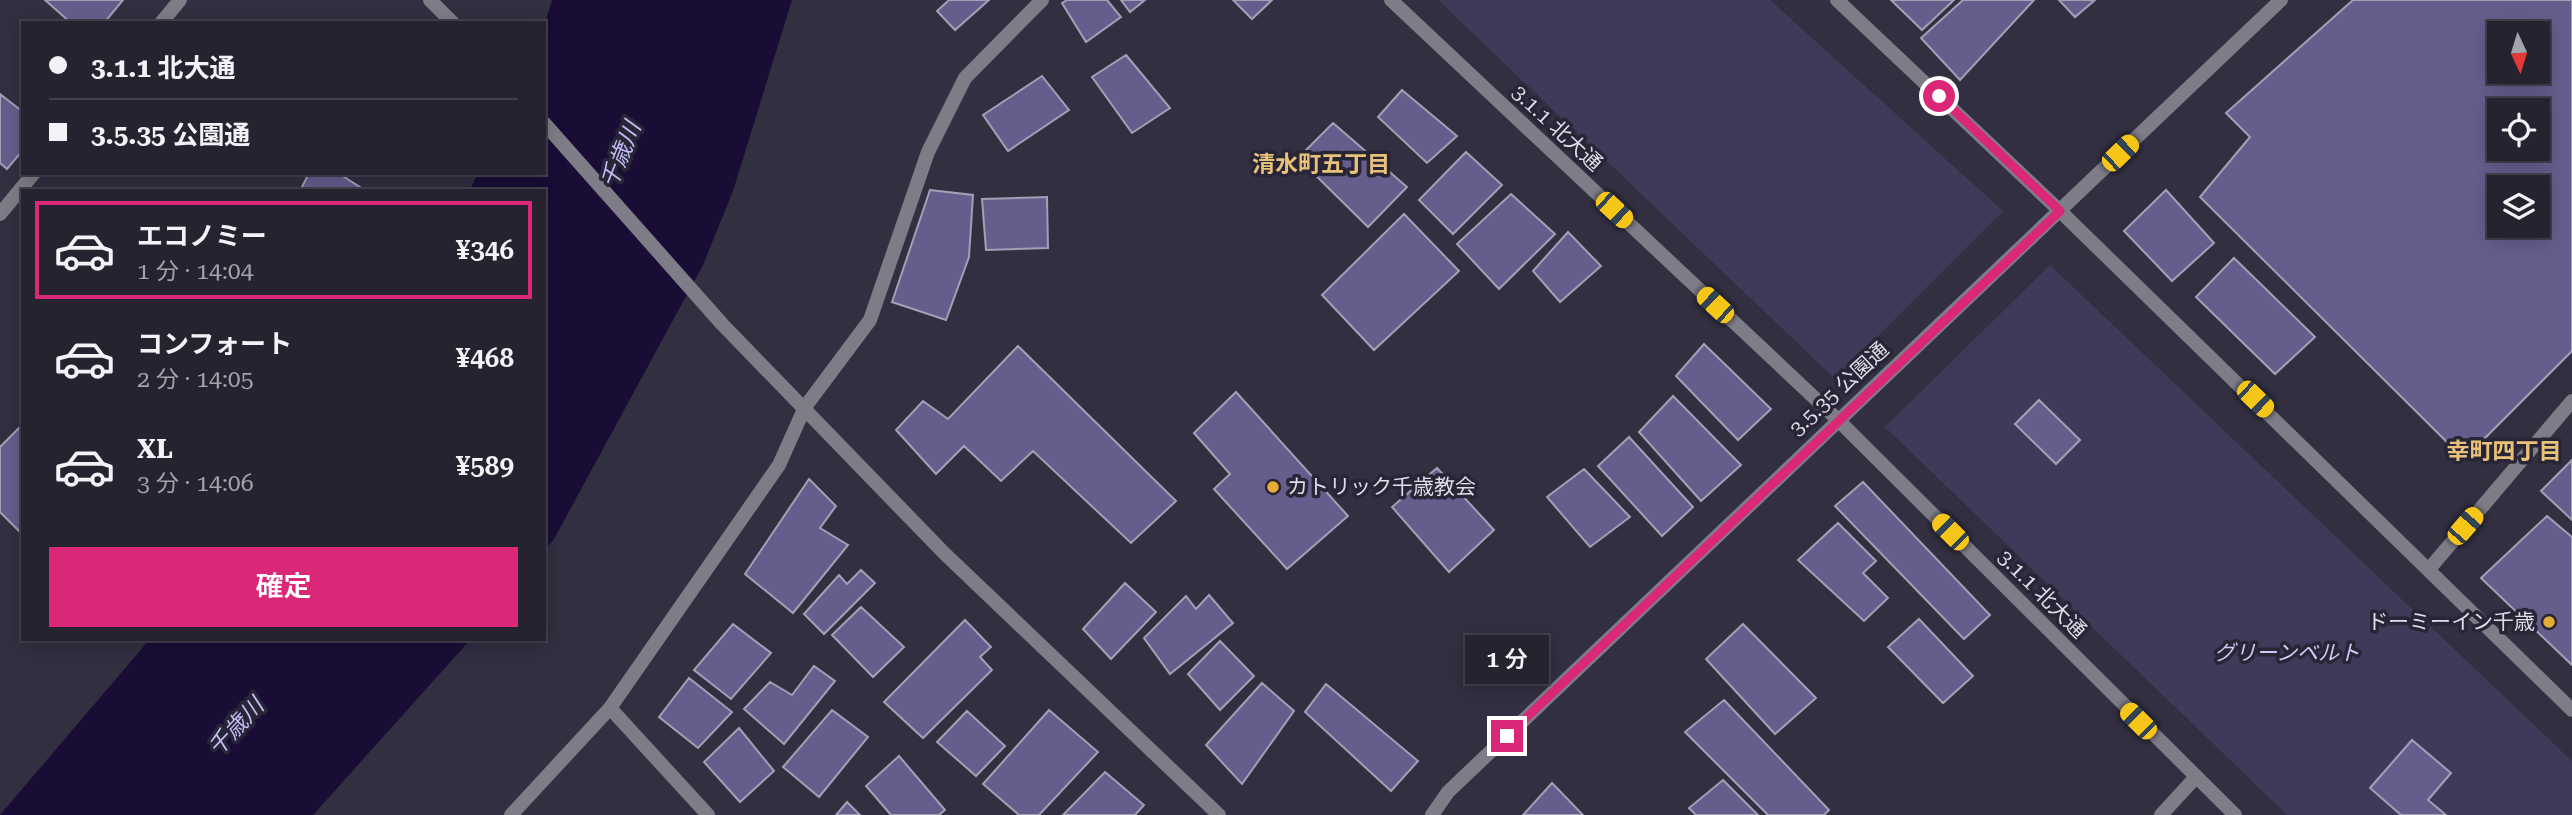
<!DOCTYPE html>
<html lang="ja">
<meta charset="utf-8">
<style>
body{margin:0;font-family:"Roboto Serif","Noto Sans JP",serif;background:#2d2b38;color:#f1f3f6;height:100vh;display:flex;flex-direction:column;font-size:26px;white-space:nowrap}
*{box-sizing:border-box;margin:0}
p{font-size:23px;color:#a3a4ab}
.icon{flex:none;width:38px;height:38px;fill:none;stroke:currentColor;stroke-width:2;stroke-linecap:round;stroke-linejoin:round}
.map{position:relative;flex:1;overflow:hidden}
.sheet{position:absolute;left:21px;top:189px;width:525px;height:452px;display:flex;flex-direction:column;background:#252330;border-radius:0px;box-shadow:0 4px 18px #0003,0 0 0 2px #42404c}
.sheet>*{flex:none}
.hud{position:absolute;left:21px;top:21px;width:525px;height:154px;border-radius:0px;box-shadow:0 4px 18px #0003,0 0 0 2px #42404c;display:grid;align-content:center;height:154px;padding:0 28px;background:#252330}
.needle{width:46px;rotate:176deg}
.fabs{position:absolute;left:2487px;top:21px;display:grid;gap:14px}
.fabs a{display:grid;place-items:center;width:63px;height:63px;border-radius:0px;background:#252330;box-shadow:0 4px 18px #0003,0 0 0 2px #42404c;font-size:35px}
.end{position:absolute;width:32px;height:32px;margin:-16px;border:9px solid #db2777;background:#fff;box-shadow:0 0 0 4px #fff}
.from{border-radius:50%}
.bubble{position:absolute;height:49px;border-radius:0px;background:#252330;box-shadow:0 4px 18px #0003,0 0 0 2px #42404c;font-size:23px;font-weight:600;line-height:49px;text-align:center}
.car{position:absolute;width:21px;height:42px;margin:-21px -10px;border-radius:9px;box-shadow:0 0 5px 2px #0007;background:linear-gradient(#f5c518 24%,#345 0 40%,#f5c518 0 76%,#345 0 86%,#f5c518 0)}
.hud b{display:flex;align-items:center;gap:24px;height:66px;font-size:26px}
.hud b+b{border-top:2px solid #42404c}
.hud i{width:18px;height:18px;background:#f1f3f6}
ul{padding:12px 0 0;list-style:none}
li{display:flex;align-items:center;gap:21px;height:98px;margin:0 14px 10px;padding:0 14px;border:4px solid transparent;border-radius:0px}
li div{flex:1}
li b{display:block;font-size:26px}
li em{font-style:normal;font-weight:600}
li.current{border-color:#db2777}
li>.icon{width:63px;height:63px;stroke-width:1.5}
.action{display:flex;gap:14px;margin-top:auto;padding:14px 28px}
.action a{flex:1;height:80px;border-radius:0px;background:#db2777;color:#fff;font-size:28px;font-weight:600;line-height:80px;text-align:center}
.map>svg:first-child{display:block}
.green{fill:#403a5a}
.water{fill:#190d36}
.building{fill:#665d8d;stroke:#a3a0b6;stroke-width:2;fill-rule:evenodd}
.lines{fill:none;stroke-linecap:round;stroke-linejoin:round}
.minor{stroke:#7e7d87;stroke-width:14}
.tertiary{stroke:#7e7d87;stroke-width:14}
.route{stroke:#db2777;stroke-width:9}
.poi-dot{fill:#e5ad36;stroke:#282536;stroke-width:2.5}
.labels{text-anchor:middle;dominant-baseline:central;stroke-width:7;stroke-linejoin:round;paint-order:stroke}
.street-label{font-size:21px;fill:#dedde9;stroke:#282536}
.poi-label{font-size:21px;fill:#dedde9;stroke:#282536;text-anchor:start}
.park-label{font-size:21px;font-style:italic;fill:#d0c9f7;stroke:#282536}
.water-label{font-size:23px;font-style:italic;fill:#c4bbf7;stroke:#282536}
.neighbourhood-label{font-size:23px;font-weight:bold;fill:#e8c17a;stroke:#282536}
</style>
<div class="map">
<svg width="2572" height="815" viewBox="0 0 2572 815">
<rect width="100%" height="100%" fill="#312f40"/>
<path class="green" d="M1438,0h332l233,211 -168,168z
M2050,265l522,496v54h-285l-402,-388z"/>
<path class="water" d="M552,0h240l-59,191 -30,74 -149,274 -10,12v-360h-75l9,-18h66v-146z
M150,639h321l-158,176h-313z"/>
<path class="building" d="M45,0h78l-19,23h-33z
M949,0h40l-34,30 -18,-19z
M1067,0h40l14,17 -35,25 -24,-39z
M1121,0h24l-15,12z
M1233,0h39l-20,19z
M1891,0h63l-32,30z
M1963,0h71l-74,80 -39,-42z
M2059,0h36l-20,17z
M2353,0h219v351l-108,108 -264,-262 50,-60 -24,-24zM2499,33h39v39h-39zM2499,110h39v39h-39zM2499,187h39v39h-39z
M1126,55l44,53 -38,25 -40,-56z
M1042,76l27,34 -61,41 -25,-36z
M1402,90l55,46 -30,27 -49,-46z
M0,94l23,18v38l-16,19 -7,-6z
M1333,123l74,64 -39,40 -70,-69z
M1466,152l36,33 -49,49 -34,-34z
M309,173h29l28,18h-66z
M930,190l43,5 -4,62 -23,63 -54,-18z
M2166,190l48,53 -42,38 -48,-50z
M1511,194l44,40 -56,55 -42,-45z
M1047,197l1,51 -62,2 -4,-51z
M1404,214l55,57 -85,79 -52,-55z
M1568,232l33,34 -41,36 -27,-31z
M2234,258l81,79 -40,37 -79,-77z
M1704,344l67,65 -33,31 -62,-64z
M1018,346l158,155 -45,42 -98,-92 -32,30 -37,-35 -28,28 -40,-44 27,-29 25,18z
M1236,392l112,124 -61,53 -73,-80 16,-15 -36,-41z
M1673,396l68,69 -40,36 -62,-69z
M2039,400l41,40 -24,24 -41,-40z
M23,424v111l-23,-23v-65z
M1629,437l64,70 -31,29 -64,-70z
M2572,460v60l-31,-29z
M1437,468l57,62 -45,42 -57,-65z
M1584,469l46,48 -40,30 -43,-50z
M809,479l27,27 -16,22 28,17 -55,68 -48,-39z
M1863,482l127,133 -26,24 -129,-133z
M2547,516l25,21v128l-91,-87z
M1838,523l38,38 -13,12 25,25 -24,23 -66,-61z
M861,570l14,13 -51,51 -20,-20 35,-39 8,9z
M1125,583l31,29 -45,47 -28,-30z
M1209,595l24,28 -63,51 -26,-36 42,-42 10,13z
M861,607l43,40 -31,30 -41,-42z
M1919,619l54,57 -30,27 -55,-56z
M965,620l26,27 -11,10 12,13 -69,68 -39,-36z
M733,624l38,29 -40,46 -37,-29z
M1743,624l73,74 -41,36 -69,-75z
M1220,641l34,35 -34,34 -32,-36z
M814,666l21,15 -51,63 -40,-35 26,-27 22,13z
M689,678l43,34 -34,36 -39,-31z
M1262,683l32,28 -52,73 -36,-39z
M1326,684l92,77 -27,30 -86,-79z
M1724,700l105,110 -5,5h-56l-83,-83z
M832,710l36,27 -49,60 -36,-30z
M1049,710l49,42 -59,63h-20l-36,-31z
M967,711l38,35 -29,30 -39,-34z
M739,728l35,43 -34,31 -36,-40z
M2412,740l39,33 -23,27 18,15h-45l-31,-27z
M899,756l46,54 -6,5h-48l-25,-29z
M1105,772l39,33 -9,10h-72z
M1723,780l35,35h-62l-7,-7z
M1552,783l31,32h-60z
M847,802l13,13h-24z"/>
<g class="lines">
<path class="minor" d="M1391,0l446,419
M1837,0l223,211
M161,23l19,-23
M0,214l34,-41
M2430,568l142,-167
M610,708l98,107
M511,815l99,-107 169,-243 26,-58 65,-87 58,-168 37,-74 77,-78
M2161,815l34,-37"/>
<path class="tertiary" d="M430,0l23,23
M544,123l178,201 222,229 275,262
M2060,211l512,499
M1837,419l398,396
M1432,815l16,-23 833,-792"/>
</g>
<g class="lines">
<path class="route" d="M1507,736l553,-525 -121,-115"/>
</g>
<g class="poi-dot">
<circle cx="1273" cy="487" r="7"/>
<circle cx="2549" cy="622" r="7"/>
</g>
<g class="labels">
<g class="street-label">
<text transform="translate(1557 128) rotate(43)">3.1.1 北大通</text>
<text transform="translate(1839 389) rotate(-43)">3.5.35 公園通</text>
<text transform="translate(2042 594) rotate(45)">3.1.1 北大通</text>
</g>
<g class="poi-label">
<text x="1287" y="487">カトリック千歳教会</text>
<text x="2535" y="622" text-anchor="end">ドーミーイン千歳</text>
</g>
<g class="park-label">
<text x="2287" y="653">グリーンベルト</text>
</g>
<g class="water-label">
<text transform="translate(621 155) rotate(-68)">千歳川</text>
<text transform="translate(236 727) rotate(-47)">千歳川</text>
</g>
<g class="neighbourhood-label">
<text x="1321" y="164">清水町五丁目</text>
<text x="2504" y="451">幸町四丁目</text>
</g>
</g>
</svg>
<div class="fabs">
<a><svg class="needle" viewBox="-14 -14 28 28"><path d="M0-13l5 13h-10z" fill="#e53935"/><path d="M0 13l5-13h-10z" fill="#a3a4ab"/></svg></a>
<a><svg class="icon" aria-label="locate" viewBox="0 0 24 24"><circle cx="12" cy="12" r="6"/><path d="M12 2v4M12 18v4M2 12h4M18 12h4"/></svg></a>
<a><svg class="icon" aria-label="layers" viewBox="0 0 24 24"><path d="M12 4l9 5-9 5-9-5zM3 14l9 5 9-5"/></svg></a>
</div>
<i class="end from" style="left:1939px;top:96px"></i>
<i class="end" style="left:1507px;top:736px"></i>
<div class="bubble" style="left:1465px;top:635px;width:84px">1 分</div>
<i class="car" style="left:2120px;top:153px;rotate:46deg"></i>
<i class="car" style="left:1614px;top:210px;rotate:133deg"></i>
<i class="car" style="left:1715px;top:305px;rotate:313deg"></i>
<i class="car" style="left:2255px;top:399px;rotate:134deg"></i>
<i class="car" style="left:2465px;top:526px;rotate:41deg"></i>
<i class="car" style="left:1950px;top:532px;rotate:315deg"></i>
<i class="car" style="left:2138px;top:721px;rotate:315deg"></i>
<div class="hud">
<b><i class="from"></i>3.1.1 北大通</b>
<b><i></i>3.5.35 公園通</b>
</div>
<section class="sheet">
<ul>
<li class="current"><svg class="icon" aria-label="car" viewBox="0 0 24 24"><path d="M5 17H2v-5l4-1 3-4h7l3 4 3 1v5h-3M9 17h6M6 11h13"/><circle cx="7" cy="17" r="2"/><circle cx="17" cy="17" r="2"/></svg><div><b>エコノミー</b><p>1 分 · 14:04</p></div><em>¥346</em></li>
<li><svg class="icon" aria-label="car" viewBox="0 0 24 24"><path d="M5 17H2v-5l4-1 3-4h7l3 4 3 1v5h-3M9 17h6M6 11h13"/><circle cx="7" cy="17" r="2"/><circle cx="17" cy="17" r="2"/></svg><div><b>コンフォート</b><p>2 分 · 14:05</p></div><em>¥468</em></li>
<li><svg class="icon" aria-label="car" viewBox="0 0 24 24"><path d="M5 17H2v-5l4-1 3-4h7l3 4 3 1v5h-3M9 17h6M6 11h13"/><circle cx="7" cy="17" r="2"/><circle cx="17" cy="17" r="2"/></svg><div><b>XL</b><p>3 分 · 14:06</p></div><em>¥589</em></li>
</ul>
<div class="action"><a>確定</a></div>
</section>
</div>
